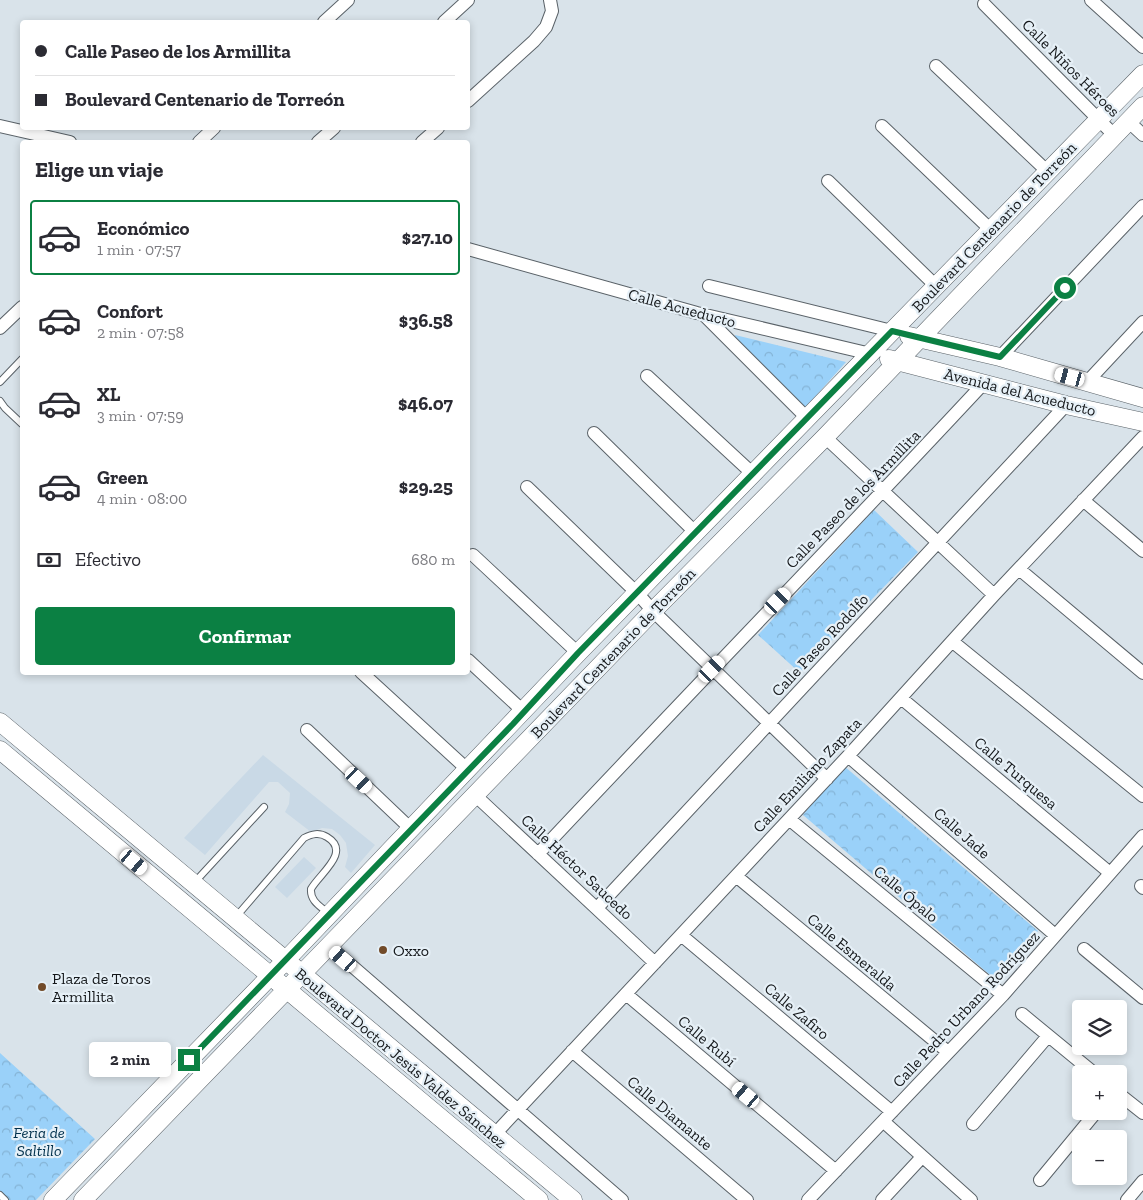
<!DOCTYPE html>
<html lang="es">
<meta charset="utf-8">
<style>
body{margin:0;font-family:"Zilla Slab",serif;background:#f2f2f3;color:#2b2b33;height:100vh;display:flex;flex-direction:column;font-size:19px;white-space:nowrap}
*{box-sizing:border-box;margin:0}
p{font-size:16px;color:#7c7c81}
.icon{flex:none;width:28px;height:28px;fill:none;stroke:currentColor;stroke-width:2;stroke-linecap:round;stroke-linejoin:round}
.map{position:relative;flex:1;overflow:hidden}
.sheet{position:absolute;left:20px;top:140px;width:450px;height:535px;display:flex;flex-direction:column;background:#fff;border-radius:5px;box-shadow:0 2px 8px #0003}
.sheet>*{flex:none}
.top-card{position:absolute;left:20px;top:20px;width:450px;height:110px;border-radius:5px;box-shadow:0 2px 8px #0003;display:grid;align-content:center;height:110px;padding:0 15px;background:#fff}
.controls{position:absolute;left:1072px;top:1000px;display:grid;gap:10px}
.controls a{display:grid;place-items:center;width:55px;height:55px;border-radius:5px;background:#fff;box-shadow:0 2px 8px #0003;font-size:25px}
.end{position:absolute;width:22px;height:22px;margin:-11px;border:6px solid #0b8043;background:#fff;box-shadow:0 0 0 2px #fff}
.from{border-radius:50%}
.bubble{position:absolute;height:35px;border-radius:5px;background:#fff;box-shadow:0 2px 8px #0003;font-size:16px;font-weight:800;line-height:35px;text-align:center}
.car{position:absolute;width:15px;height:30px;margin:-15px -8px;border-radius:6px;box-shadow:0 0 4px 1px #0007;background:linear-gradient(#fff 24%,#345 0 40%,#fff 0 76%,#345 0 86%,#fff 0)}
.top-card b{display:flex;align-items:center;gap:18px;height:48px;font-size:19px}
.top-card b+b{border-top:1px solid #e1e1e2}
.top-card i{width:12px;height:12px;background:#2b2b33}
ul{padding:0;list-style:none}
li{display:flex;align-items:center;gap:15px;height:75px;margin:0 10px 8px;padding:0 5px;border:2px solid transparent;border-radius:5px}
li div{flex:1}
li b{display:block;font-size:19px}
li em{font-style:normal;font-weight:800}
li.current{border-color:#0b8043}
li>.icon{width:45px;height:45px;stroke-width:1.5}
h2{padding:0 15px;font-size:22px;line-height:60px}
.pay{display:flex;align-items:center;gap:12px;height:55px;padding:0 15px;font-size:19px}
.pay p{margin-inline-start:auto}
.primary-button{display:flex;gap:10px;margin-top:auto;padding:10px 15px}
.primary-button a{flex:1;height:58px;border-radius:5px;background:#0b8043;color:#fff;font-size:20px;font-weight:800;line-height:58px;text-align:center}
.map>svg:first-child{display:block}
.built{fill:#c9d9e6}
.park{fill:url(#park-crowns)}
.lines{fill:none;stroke-linecap:round;stroke-linejoin:round}
.lane-casing{stroke:#5a6268;stroke-width:8}
.street-casing{stroke:#5a6268;stroke-width:14}
.secondary-casing{stroke:#5a6268;stroke-width:19}
.lane{stroke:#fff;stroke-width:6}
.street{stroke:#fff;stroke-width:12}
.secondary{stroke:#fff;stroke-width:18}
.route{stroke:#0b8043;stroke-width:6}
.poi-dot{fill:#724b29;stroke:#e6f0f7;stroke-width:2}
.labels{text-anchor:middle;dominant-baseline:central;stroke-width:4.5;stroke-linejoin:round;paint-order:stroke}
.street-label{font-size:16px;fill:#131619;stroke:#e6f0f7}
.poi-label{font-size:16px;fill:#131619;stroke:#e6f0f7;text-anchor:start}
.park-label{font-size:16px;font-style:italic;fill:#00304c;stroke:#e6f0f7}
</style>
<div class="map">
<svg width="1143" height="1200" viewBox="0 0 1143 1200">
<defs>
<pattern id="park-crowns" width="20" height="18" patternUnits="userSpaceOnUse" patternTransform="scale(1.25)"><rect width="20" height="18" fill="#9ad1f9"/><path d="M2 6a3 3 0 1 1 6 0M12 15a3 3 0 1 1 6 0" fill="none" stroke="#84b3d5"/></pattern>
</defs>
<rect width="100%" height="100%" fill="#d9e3ea"/>
<path class="built" d="M263,755l112,90 -24,28 -6,-6 3,-11 -2,-13 -6,-8 -8,-6 -10,-1 -11,4 -26,-20 4,-8 1,-11 -12,-11h-9l-64,73 -21,-17z
M304,857l12,11 -29,30 -12,-11z"/>
<path class="park" d="M735,335l111,27 -42,47 -68,-67z
M874,510l44,42 -118,121 -42,-38z
M844,766l194,165 -42,49 -193,-165z
M0,1053l95,86 -59,61h-36z"/>
<g class="lines">
<g class="lane-casing">
<path id="lane" d="M0,382l22,-23
M0,401l5,7 17,16
M194,883l70,-76
M235,918l69,-80c8,-4 15,-6 23,-1 25,15 -8,37 -16,52 -1,12 9,17 17,24
M0,1195l5,5"/>
</g>
<g class="street-casing">
<path id="street" d="M1091,0l52,47
M984,4l130,131
M324,22l24,-22
M444,22l24,-22
M936,66l112,106
M468,101l66,-60 12,-14 6,-16 -2,-11
M1128,121l15,14
M0,126l70,16
M882,126l109,104
M199,142l15,-14
M318,142l16,-14
M422,142l16,-14
M828,181l108,105
M468,249l229,64 174,41
M709,286l183,45
M703,314l104,104
M0,328l22,-21
M1000,357l143,-151
M647,376l106,98
M1088,381l55,-59
M594,433l102,100
M825,437l169,158
M527,487l111,107 15,17 174,168
M1083,500l60,51
M473,555l105,98
M1019,569l124,104
M953,642l190,154
M468,660l56,52
M361,672l107,98
M901,698l209,175
M307,730l104,99
M848,756l207,179
M476,796l179,167
M789,819l214,176
M538,854c148,-158 299,-313 446,-471
M736,876l212,176
M1141,886l2,2
M597,908l469,-503
M681,935l211,177
M329,946l293,254
M1084,949l59,49
M626,994l210,177
M1022,1014l73,60
M572,1051l175,149
M1119,1094l24,19
M884,1122l87,78
M973,1124l75,-88
M494,1135l354,-379 146,-161 149,-158
M1040,1180l57,-69
M808,1200l195,-205 140,-159
M882,1200l40,-43
M1127,1200l16,-19"/>
</g>
<g class="secondary-casing">
<path id="secondary" d="M909,336l91,21 143,41
M889,359l177,46 77,17
M0,722l573,478
M0,750l539,450
M53,1200l232,-239 293,-308 565,-579
M83,1200l570,-589 172,-174 318,-331"/>
</g>
<use href="#lane" class="lane"/>
<use href="#street" class="street"/>
<use href="#secondary" class="secondary"/>
</g>
<g class="lines">
<path class="route" d="M189,1060l324,-336 65,-71 314,-322 108,26 65,-69"/>
</g>
<g class="poi-dot">
<circle cx="383" cy="950" r="5"/>
<circle cx="42" cy="987" r="5"/>
</g>
<g class="labels">
<g class="street-label">
<text transform="translate(1071 68) rotate(45)">Calle Niños Héroes</text>
<text transform="translate(994 227) rotate(-46)">Boulevard Centenario de Torreón</text>
<text transform="translate(682 308) rotate(15)">Calle Acueducto</text>
<text transform="translate(1020 392) rotate(14)">Avenida del Acueducto</text>
<text transform="translate(853 499) rotate(-46)">Calle Paseo de los Armillita</text>
<text transform="translate(820 645) rotate(-47)">Calle Paseo Rodolfo</text>
<text transform="translate(613 653) rotate(-46)">Boulevard Centenario de Torreón</text>
<text transform="translate(1016 773) rotate(40)">Calle Turquesa</text>
<text transform="translate(807 775) rotate(-47)">Calle Emiliano Zapata</text>
<text transform="translate(962 833) rotate(41)">Calle Jade</text>
<text transform="translate(577 867) rotate(43)">Calle Héctor Saucedo</text>
<text transform="translate(906 894) rotate(40)">Calle Ópalo</text>
<text transform="translate(852 952) rotate(40)">Calle Esmeralda</text>
<text transform="translate(966 1009) rotate(-47)">Calle Pedro Urbano Rodríguez</text>
<text transform="translate(797 1011) rotate(40)">Calle Zafiro</text>
<text transform="translate(707 1041) rotate(40)">Calle Rubí</text>
<text transform="translate(401 1058) rotate(40)">Boulevard Doctor Jesús Valdez Sánchez</text>
<text transform="translate(670 1113) rotate(40)">Calle Diamante</text>
</g>
<g class="poi-label">
<text x="393" y="950">Oxxo</text>
<text x="52" y="978">Plaza de Toros<tspan x="52" dy="18">Armillita</tspan></text>
</g>
<g class="park-label">
<text x="39" y="1132">Feria de<tspan x="39" dy="18">Saltillo</tspan></text>
</g>
</g>
</svg>
<div class="controls">
<a><svg class="icon" aria-label="layers" viewBox="0 0 24 24"><path d="M12 4l9 5-9 5-9-5zM3 14l9 5 9-5"/></svg></a>
<a>+</a>
<a>−</a>
</div>
<i class="end from" style="left:1065px;top:288px"></i>
<i class="end" style="left:189px;top:1060px"></i>
<div class="bubble" style="left:89px;top:1042px;width:82px">2 min</div>
<i class="car" style="left:1070px;top:377px;rotate:285deg"></i>
<i class="car" style="left:778px;top:601px;rotate:44deg"></i>
<i class="car" style="left:712px;top:669px;rotate:44deg"></i>
<i class="car" style="left:359px;top:780px;rotate:133deg"></i>
<i class="car" style="left:134px;top:862px;rotate:130deg"></i>
<i class="car" style="left:343px;top:959px;rotate:311deg"></i>
<i class="car" style="left:746px;top:1095px;rotate:310deg"></i>
<div class="top-card">
<b><i class="from"></i>Calle Paseo de los Armillita</b>
<b><i></i>Boulevard Centenario de Torreón</b>
</div>
<section class="sheet">
<h2>Elige un viaje</h2>
<ul>
<li class="current"><svg class="icon" aria-label="car" viewBox="0 0 24 24"><path d="M5 17H2v-5l4-1 3-4h7l3 4 3 1v5h-3M9 17h6M6 11h13"/><circle cx="7" cy="17" r="2"/><circle cx="17" cy="17" r="2"/></svg><div><b>Económico</b><p>1 min · 07:57</p></div><em>$27.10</em></li>
<li><svg class="icon" aria-label="car" viewBox="0 0 24 24"><path d="M5 17H2v-5l4-1 3-4h7l3 4 3 1v5h-3M9 17h6M6 11h13"/><circle cx="7" cy="17" r="2"/><circle cx="17" cy="17" r="2"/></svg><div><b>Confort</b><p>2 min · 07:58</p></div><em>$36.58</em></li>
<li><svg class="icon" aria-label="car" viewBox="0 0 24 24"><path d="M5 17H2v-5l4-1 3-4h7l3 4 3 1v5h-3M9 17h6M6 11h13"/><circle cx="7" cy="17" r="2"/><circle cx="17" cy="17" r="2"/></svg><div><b>XL</b><p>3 min · 07:59</p></div><em>$46.07</em></li>
<li><svg class="icon" aria-label="car" viewBox="0 0 24 24"><path d="M5 17H2v-5l4-1 3-4h7l3 4 3 1v5h-3M9 17h6M6 11h13"/><circle cx="7" cy="17" r="2"/><circle cx="17" cy="17" r="2"/></svg><div><b>Green</b><p>4 min · 08:00</p></div><em>$29.25</em></li>
</ul>
<div class="pay"><svg class="icon" aria-label="cash" viewBox="0 0 24 24"><path d="M3 7h18v10H3z"/><circle cx="12" cy="12" r="2"/></svg>Efectivo<p>680 m</p></div>
<div class="primary-button"><a>Confirmar</a></div>
</section>
</div>
